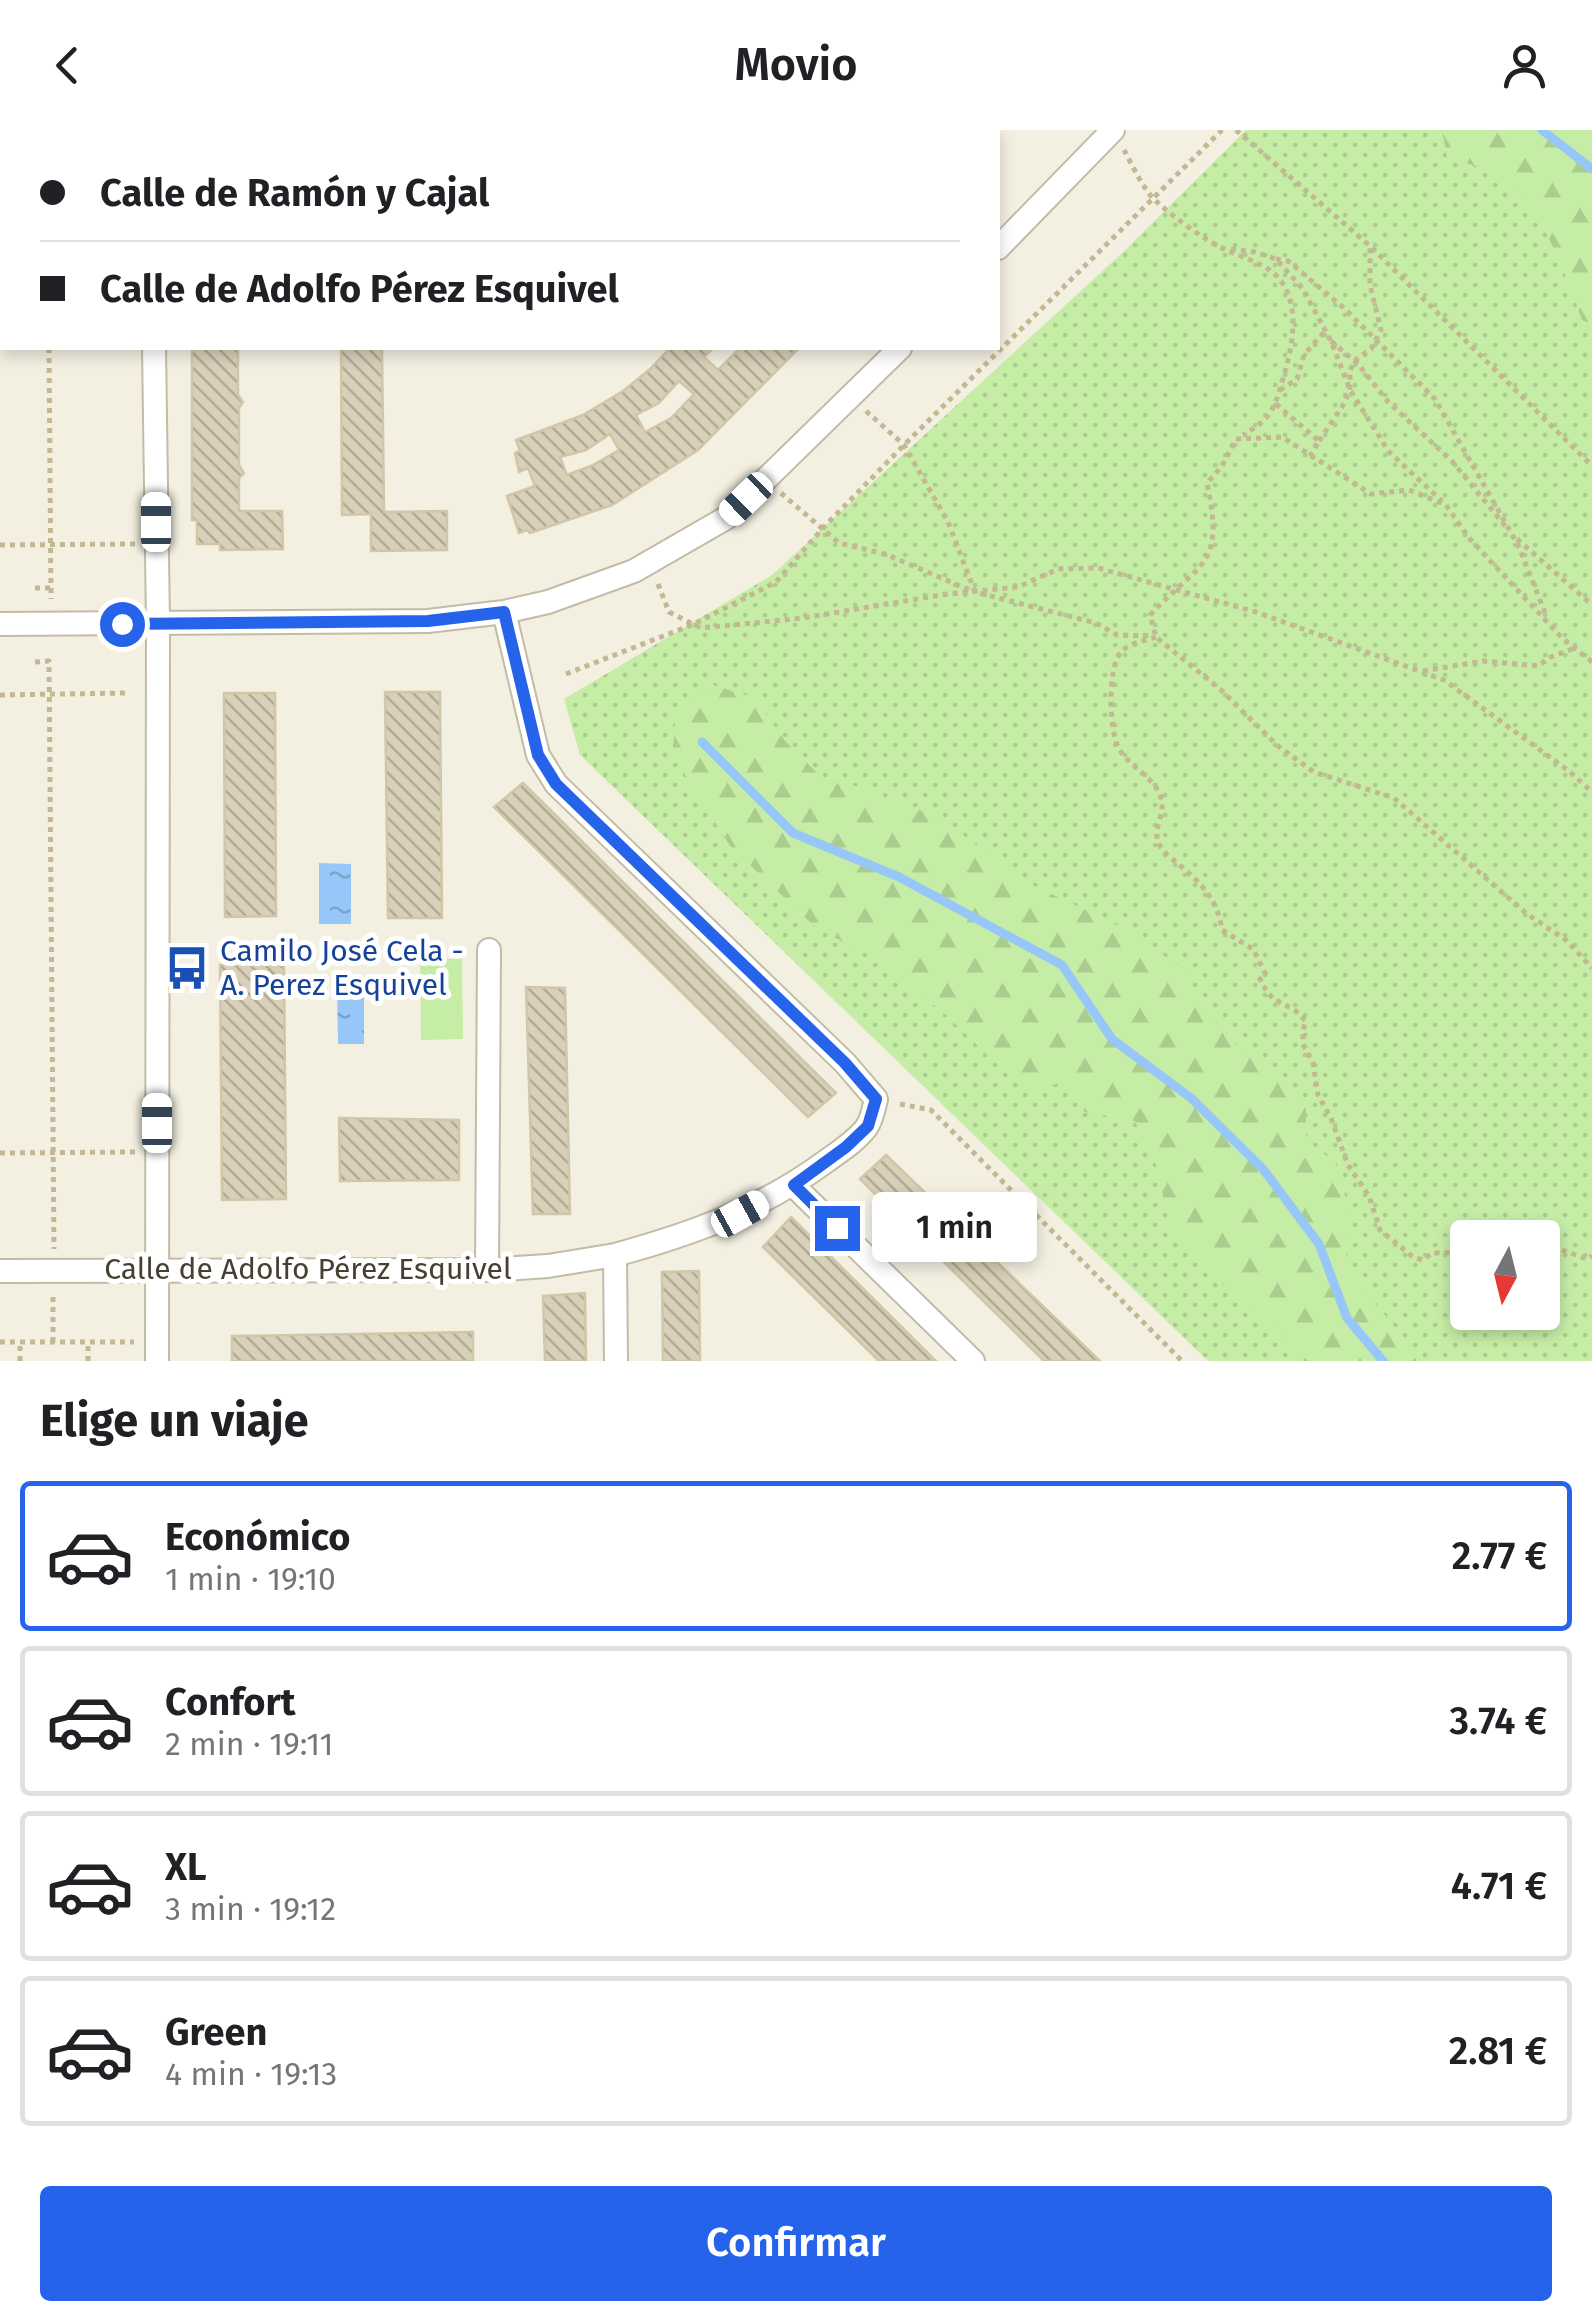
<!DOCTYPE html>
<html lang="es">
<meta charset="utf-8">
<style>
body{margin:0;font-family:"Fira Sans",sans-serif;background:#f6f6f6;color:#202124;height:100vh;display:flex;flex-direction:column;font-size:38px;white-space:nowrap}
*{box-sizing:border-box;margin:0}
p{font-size:32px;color:#757577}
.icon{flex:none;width:55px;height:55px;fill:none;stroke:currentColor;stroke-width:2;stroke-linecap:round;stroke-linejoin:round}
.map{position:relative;height:1231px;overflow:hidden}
.panel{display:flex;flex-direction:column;background:#fff;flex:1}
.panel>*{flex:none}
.hud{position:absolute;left:0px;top:0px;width:1000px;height:220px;box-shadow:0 5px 15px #0003;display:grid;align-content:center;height:220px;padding:0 40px;background:#fff}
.needle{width:65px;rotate:187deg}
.tools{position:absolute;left:1450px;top:1090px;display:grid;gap:20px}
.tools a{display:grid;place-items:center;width:110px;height:110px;border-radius:10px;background:#fff;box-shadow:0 5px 15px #0003;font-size:50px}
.end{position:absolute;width:45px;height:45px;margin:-22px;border:12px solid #2563eb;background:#fff;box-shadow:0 0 0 5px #fff}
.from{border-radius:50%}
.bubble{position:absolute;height:70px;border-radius:10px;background:#fff;box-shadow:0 5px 15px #0003;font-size:32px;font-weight:600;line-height:70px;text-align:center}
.car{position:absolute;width:30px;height:60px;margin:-30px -15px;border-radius:12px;box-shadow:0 0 8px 2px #0007;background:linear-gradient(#fff 24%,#345 0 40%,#fff 0 76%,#345 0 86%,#fff 0)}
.hud b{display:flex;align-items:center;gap:35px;height:95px;font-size:38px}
.hud b+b{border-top:2px solid #e0e0e0}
.hud i{width:25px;height:25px;background:#202124}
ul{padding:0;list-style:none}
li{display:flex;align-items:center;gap:30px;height:150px;margin:0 20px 15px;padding:0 20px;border:5px solid #e0e0e0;border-radius:10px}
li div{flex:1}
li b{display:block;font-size:38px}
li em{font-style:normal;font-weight:600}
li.current{border-color:#2563eb}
li>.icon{width:90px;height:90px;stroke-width:1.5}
h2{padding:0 40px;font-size:45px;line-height:120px}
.cta{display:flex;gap:20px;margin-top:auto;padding:20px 40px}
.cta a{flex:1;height:115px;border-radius:10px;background:#2563eb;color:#fff;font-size:40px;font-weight:600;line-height:115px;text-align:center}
header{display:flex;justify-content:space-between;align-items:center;height:130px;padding:0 40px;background:#fff;font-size:45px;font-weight:600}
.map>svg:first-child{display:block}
.grass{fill:url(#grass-dots);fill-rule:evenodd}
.forest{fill:url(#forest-firs)}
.garden{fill:#c6eda6}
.water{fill:url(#water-ripples)}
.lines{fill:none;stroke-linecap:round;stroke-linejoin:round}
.stream{stroke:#97c7f8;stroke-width:9}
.building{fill:url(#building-back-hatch);stroke:#d2c6a9;stroke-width:2.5;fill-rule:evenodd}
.minor-casing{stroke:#c2bca7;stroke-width:26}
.path{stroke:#c3b794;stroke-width:5;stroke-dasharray:5 5;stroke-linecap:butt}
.minor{stroke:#fff;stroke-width:22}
.route{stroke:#2563eb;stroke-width:12}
.labels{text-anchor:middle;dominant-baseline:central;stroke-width:10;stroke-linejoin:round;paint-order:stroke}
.transit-label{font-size:30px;fill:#164399;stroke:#fff;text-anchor:start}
.street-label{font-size:30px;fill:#454032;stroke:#fff}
</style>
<header><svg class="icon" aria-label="back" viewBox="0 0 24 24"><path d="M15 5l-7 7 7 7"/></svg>Movio<svg class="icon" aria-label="person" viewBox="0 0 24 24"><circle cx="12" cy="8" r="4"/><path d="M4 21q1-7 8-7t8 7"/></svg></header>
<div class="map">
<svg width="1592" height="1231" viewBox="0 0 1592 1231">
<defs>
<pattern id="grass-dots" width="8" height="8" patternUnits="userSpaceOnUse" patternTransform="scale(2.5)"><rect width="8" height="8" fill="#c6eda6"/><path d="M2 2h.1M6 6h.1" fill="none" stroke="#abcc8f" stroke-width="1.8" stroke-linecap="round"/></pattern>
<pattern id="forest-firs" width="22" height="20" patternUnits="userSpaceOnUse" patternTransform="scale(2.5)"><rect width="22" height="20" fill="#c6eda6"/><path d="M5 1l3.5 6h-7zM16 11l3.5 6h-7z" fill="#abcc8f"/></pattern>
<pattern id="water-ripples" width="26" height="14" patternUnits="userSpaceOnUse" patternTransform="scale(2.5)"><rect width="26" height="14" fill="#97c7f8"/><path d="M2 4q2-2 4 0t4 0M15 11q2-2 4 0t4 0" fill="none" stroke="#7da3c9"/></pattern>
<pattern id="building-back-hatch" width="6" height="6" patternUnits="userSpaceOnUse" patternTransform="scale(2.5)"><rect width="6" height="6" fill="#d9d0b9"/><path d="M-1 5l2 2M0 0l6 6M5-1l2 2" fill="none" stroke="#b2aa97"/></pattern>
</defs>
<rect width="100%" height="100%" fill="#f3f0e2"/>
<path class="grass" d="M1246,0h346v1231h-384l-628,-606 -16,-56 208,-124 349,-321zM1468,1108h74v74h-74z"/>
<path class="forest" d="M1442,0h150v194l-10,-4c-14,-40 -44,-123 -82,-144 -16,-9 -36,-13 -53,-19z
M713,555l42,13 30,43 37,37 37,9 81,31 86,64 89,42 71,46 9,31 43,45 68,53v40l30,25 12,43 -2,61 77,93h-123l-17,-26 -64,-54 -49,-56 -14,-60 -21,-44 -50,-9 -23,-29 -31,6 -35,-26 -51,-49 -72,-57 -57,-29 -86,-82 -57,-91 2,-35z"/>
<path class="garden" d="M420,829h42l1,80 -42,1z"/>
<path class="water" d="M319,733l32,1v60h-32z
M337,852h27v62h-26z"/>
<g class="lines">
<path class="stream" d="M1542,0l50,39
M702,612l91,91 106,44 163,88 50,74 79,59 72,71 56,75 28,74 36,43"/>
</g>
<path class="building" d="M218,0h101l-104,2z
M192,218h46v47l5,7 -4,6v57l5,8 -5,5v33h43l1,38 -63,1v-6h-23v-24h-5z
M341,218h41l2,164 63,-1v39l-76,1v-37l-29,1z
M670,218h43l-9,9 14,13 22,-22h59l-101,102 -86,55 -82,28 -3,-3 -8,3 -12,-37 28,-10 -7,-18 -9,4 -4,-19 5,-2 -4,-11 67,-25 40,-24 27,-22zM679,251l15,13 -23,24 -26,14 -9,-17 23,-12zM610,304l9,16 -26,15 -26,10 -7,-18 26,-7z
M385,562h55l2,226h-54z
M224,563h51l1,223 -51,1z
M523,653l313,310 -28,24 -314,-310z
M220,835h64l2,234 -64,1z
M526,857l39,1 5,226h-37z
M339,988l120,2v60l-119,1z
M886,1025l214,206h-56l-184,-182z
M791,1087l145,144h-57l-116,-114z
M699,1141l1,90h-37l-1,-89z
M585,1163l1,68h-41l-2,-65z
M473,1202v29h-241v-25z"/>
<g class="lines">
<g class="minor-casing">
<path id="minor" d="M151,0v2
M998,118l115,-118
M154,218l4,275 -1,738
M504,482l34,143 18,29 289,279 31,36c-2,9 -4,21 -10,29 -10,13 -27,24 -41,34 -64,47 -133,72 -210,93l1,106
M0,494l428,-3 76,-9 44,-10 86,-31 92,-53 174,-170
M793,1055l180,176
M487,1140l2,-320
M0,1141l487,-1 61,-4 67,-11"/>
</g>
<path class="path" d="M49,0v2
M1236,0l134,116 222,220
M1124,20c9,16 19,40 33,52 19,17 46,37 69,48 14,6 29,11 42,19 35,23 26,73 16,106 -9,31 -11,43 -41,60
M1231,119l24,3 21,7 27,30 28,52 19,49 39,62 53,49
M1276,129l12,2 57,48 90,90 83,146 28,70
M1331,211l27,23 31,39 62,57 55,67
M49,218l2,251
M1280,260l17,-11 7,-24 21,-24
M1276,274l43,37 -9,15
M866,281l38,34 44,77 27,70 121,31 21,12 36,1
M1319,311l23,-34 8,-17v-19l4,-10 17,-12 10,-19 -11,-45v-39
M781,363l58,50 46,11 87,37
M1517,409l75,66
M0,415l135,-1
M658,454l11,28 32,16 102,-10 144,-24 71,-7 40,-18 40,-1 158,44 188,68 125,91 23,21
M35,458h17
M1156,507c-12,4 -27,6 -35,15 -14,16 -12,80 -2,97 11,18 33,27 41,46 8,19 -10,33 0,51 4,7 11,12 16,16 25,21 41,36 46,68l31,19 13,26 -6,4c11,22 14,20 33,30 5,3 8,8 13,12l-3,9v14l10,19 5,32 13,23 17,47 21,31 11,34 33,27 10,3 9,-7 36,-1
M35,532l14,-1 5,588
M1592,532l-29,-23 -94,-101 -23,-33 -37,-15 -38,4 -89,-57 -46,2 -14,27 -15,17c18,84 -5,77 -57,132l6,22 65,53 57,56 36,26 80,26 133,116 39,26 26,28
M1423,541l61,-10 54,5 13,-9 24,-9
M566,544l128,-50 82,-42 47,-54 81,-83 318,-315
M0,565l125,-2
M900,974l31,6 251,251
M0,1023l135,-1
M1542,1120h20l25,9 5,-3
M0,1212h134
M53,1212v-47
M20,1231v-19
M88,1231v-19"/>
<use href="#minor" class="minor"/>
</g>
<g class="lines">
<path class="route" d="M122,494l306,-3 76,-9 34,143 18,29 289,279 31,36 -8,27 -22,21 -52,38 43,43"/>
</g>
<defs>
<g id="bus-bare" transform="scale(3.45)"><path d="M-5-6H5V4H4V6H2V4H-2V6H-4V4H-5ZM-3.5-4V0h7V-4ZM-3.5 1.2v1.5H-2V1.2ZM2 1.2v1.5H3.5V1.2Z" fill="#1a4fb4" stroke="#fff" stroke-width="2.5" paint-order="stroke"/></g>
</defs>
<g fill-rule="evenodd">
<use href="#bus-bare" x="187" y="838"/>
</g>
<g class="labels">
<g class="transit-label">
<text x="220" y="821">Camilo José Cela -<tspan x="220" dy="34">A. Perez Esquivel</tspan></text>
</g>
<g class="street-label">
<text x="308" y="1139">Calle de Adolfo Pérez Esquivel</text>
</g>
</g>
</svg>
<div class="tools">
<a><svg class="needle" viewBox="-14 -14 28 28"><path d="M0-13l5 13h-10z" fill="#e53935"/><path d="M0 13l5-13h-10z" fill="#757577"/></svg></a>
</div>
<i class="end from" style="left:122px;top:494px"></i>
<i class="end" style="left:837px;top:1098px"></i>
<div class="bubble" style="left:872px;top:1062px;width:165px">1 min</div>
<i class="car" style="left:746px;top:369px;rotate:226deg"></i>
<i class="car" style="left:156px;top:392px;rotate:0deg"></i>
<i class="car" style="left:157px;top:993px;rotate:0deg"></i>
<i class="car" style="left:740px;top:1084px;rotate:61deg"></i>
<div class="hud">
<b><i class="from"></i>Calle de Ramón y Cajal</b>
<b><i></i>Calle de Adolfo Pérez Esquivel</b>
</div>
</div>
<section class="panel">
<h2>Elige un viaje</h2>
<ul>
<li class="current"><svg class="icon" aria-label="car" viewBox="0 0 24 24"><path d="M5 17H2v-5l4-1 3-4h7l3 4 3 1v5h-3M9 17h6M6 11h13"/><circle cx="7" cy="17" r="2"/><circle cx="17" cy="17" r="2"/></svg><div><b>Económico</b><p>1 min · 19:10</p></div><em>2.77 €</em></li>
<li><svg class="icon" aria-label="car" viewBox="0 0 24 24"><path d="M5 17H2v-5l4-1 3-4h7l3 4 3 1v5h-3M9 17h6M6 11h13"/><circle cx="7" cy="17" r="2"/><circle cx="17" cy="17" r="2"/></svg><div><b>Confort</b><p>2 min · 19:11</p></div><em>3.74 €</em></li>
<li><svg class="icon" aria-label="car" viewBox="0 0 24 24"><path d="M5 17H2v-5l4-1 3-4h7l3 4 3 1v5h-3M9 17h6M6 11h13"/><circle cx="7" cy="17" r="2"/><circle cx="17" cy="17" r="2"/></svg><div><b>XL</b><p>3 min · 19:12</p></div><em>4.71 €</em></li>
<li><svg class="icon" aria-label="car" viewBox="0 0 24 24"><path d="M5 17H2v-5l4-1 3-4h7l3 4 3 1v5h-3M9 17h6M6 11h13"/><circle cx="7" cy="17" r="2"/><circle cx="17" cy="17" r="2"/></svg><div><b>Green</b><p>4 min · 19:13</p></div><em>2.81 €</em></li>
</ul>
<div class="cta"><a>Confirmar</a></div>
</section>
